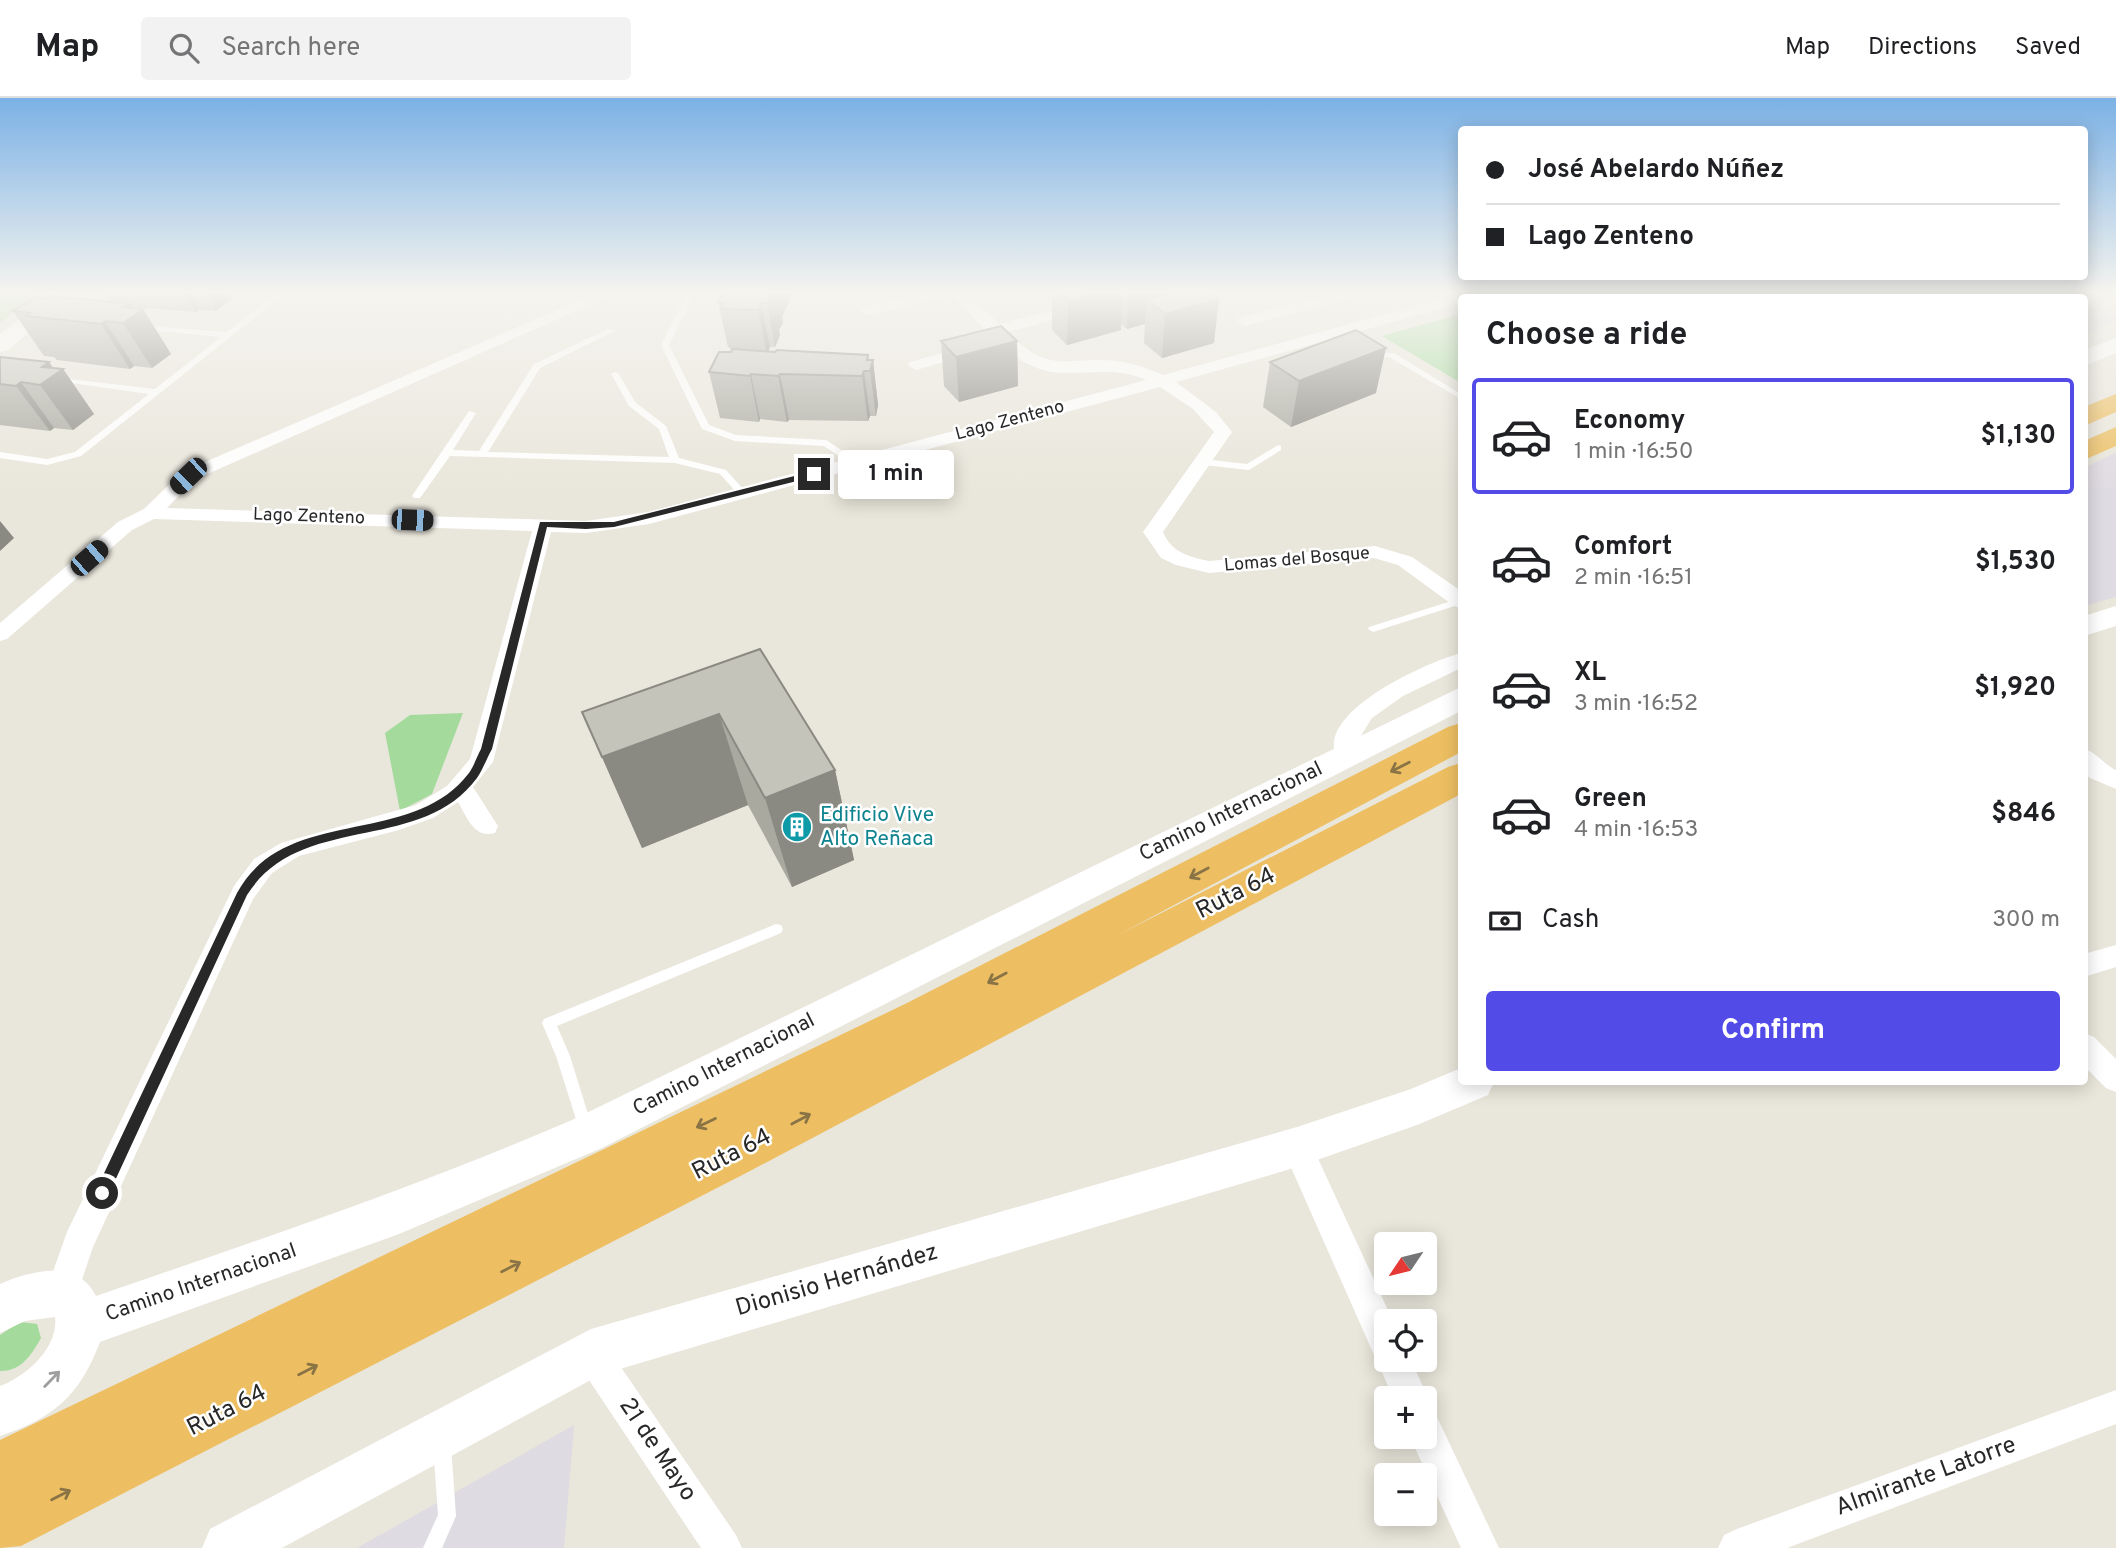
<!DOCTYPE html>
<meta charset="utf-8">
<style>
body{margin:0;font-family:Overpass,sans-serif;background:#f2f2f2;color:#202124;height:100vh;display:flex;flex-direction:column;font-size:26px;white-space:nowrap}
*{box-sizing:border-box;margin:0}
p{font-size:23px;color:#757577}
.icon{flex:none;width:38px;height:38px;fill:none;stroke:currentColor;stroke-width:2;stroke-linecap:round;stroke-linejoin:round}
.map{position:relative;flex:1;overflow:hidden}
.drawer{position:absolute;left:1458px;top:196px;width:630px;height:791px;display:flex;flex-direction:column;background:#fff;border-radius:7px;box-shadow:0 4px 18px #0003}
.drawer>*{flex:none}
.banner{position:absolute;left:1458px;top:28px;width:630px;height:154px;border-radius:7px;box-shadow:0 4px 18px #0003;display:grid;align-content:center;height:154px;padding:0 28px;background:#fff}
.needle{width:46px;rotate:235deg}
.controls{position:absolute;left:1374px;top:1134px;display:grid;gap:14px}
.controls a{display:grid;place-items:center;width:63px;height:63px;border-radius:7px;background:#fff;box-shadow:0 4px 18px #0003;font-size:35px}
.end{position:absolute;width:32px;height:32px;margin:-16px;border:9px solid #282828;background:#fff;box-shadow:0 0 0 4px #fff}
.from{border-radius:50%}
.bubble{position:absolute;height:49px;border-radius:7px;background:#fff;box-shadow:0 4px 18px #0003;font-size:23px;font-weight:700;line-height:49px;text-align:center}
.car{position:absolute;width:21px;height:42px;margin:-21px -10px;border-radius:9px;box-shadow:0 0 5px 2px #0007;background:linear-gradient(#222 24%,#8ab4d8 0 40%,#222 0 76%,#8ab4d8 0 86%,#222 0)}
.banner b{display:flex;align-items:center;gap:24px;height:66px;font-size:26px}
.banner b+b{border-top:2px solid #e0e0e0}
.banner i{width:18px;height:18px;background:#202124}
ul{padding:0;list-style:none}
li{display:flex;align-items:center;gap:21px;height:116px;margin:0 14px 10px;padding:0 14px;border:4px solid transparent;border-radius:7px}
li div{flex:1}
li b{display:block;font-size:26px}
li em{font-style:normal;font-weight:700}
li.on{border-color:#524be7}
li>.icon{width:63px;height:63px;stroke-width:1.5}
h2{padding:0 28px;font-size:32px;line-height:84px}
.pay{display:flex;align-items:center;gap:18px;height:77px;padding:0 28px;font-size:26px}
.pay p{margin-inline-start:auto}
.cta{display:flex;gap:14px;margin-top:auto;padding:14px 28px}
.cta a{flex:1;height:80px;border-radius:7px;background:#524be7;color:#fff;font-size:28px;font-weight:700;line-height:80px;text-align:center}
header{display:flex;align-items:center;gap:42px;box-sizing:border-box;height:98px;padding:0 35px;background:#fff;border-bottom:2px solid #e0e0e0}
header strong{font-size:33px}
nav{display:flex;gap:38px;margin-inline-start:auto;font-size:24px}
.search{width:490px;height:63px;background:#f2f2f2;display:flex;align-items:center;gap:18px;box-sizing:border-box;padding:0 24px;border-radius:7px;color:#757577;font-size:26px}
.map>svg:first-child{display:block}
.industrial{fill:#dfdbe2}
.green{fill:#a4db9d}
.pitch{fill:#b2e199}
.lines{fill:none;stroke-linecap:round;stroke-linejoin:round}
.lane{fill:#fff;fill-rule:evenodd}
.street{fill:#fff;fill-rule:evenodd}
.secondary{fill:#fff;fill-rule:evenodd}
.highway{fill:#edbf62;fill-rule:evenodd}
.wall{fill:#a9a9a0}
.shaded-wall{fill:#8a8982}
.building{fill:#c5c4ba;stroke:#8a8982;stroke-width:2}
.oneway{stroke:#8a7445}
.oneway2{stroke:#9e9e9e}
.route{fill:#282828}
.labels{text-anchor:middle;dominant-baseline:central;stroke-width:5;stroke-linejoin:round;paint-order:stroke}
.far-street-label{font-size:18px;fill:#282828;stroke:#fff}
.street-label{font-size:21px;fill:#282828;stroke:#fff}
.culture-label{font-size:21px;fill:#0d838f;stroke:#fff;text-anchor:start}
.near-street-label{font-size:24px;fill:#282828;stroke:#fff}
</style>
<header>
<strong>Map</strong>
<div class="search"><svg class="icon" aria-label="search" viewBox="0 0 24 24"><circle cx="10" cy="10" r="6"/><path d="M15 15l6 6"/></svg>Search here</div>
<nav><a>Map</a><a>Directions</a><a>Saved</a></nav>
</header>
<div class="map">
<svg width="2116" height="1450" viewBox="0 0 2116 1450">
<rect width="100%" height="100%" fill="#e9e6db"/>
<path class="industrial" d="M1767,193h285l18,6 -289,1z
M2084,205l32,12v6l-32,14z
M2116,354v145l-32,9v-138z
M574,1327l-10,123h-207z"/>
<path class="green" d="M1461,216v69l-79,-47z
M463,615l-31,81 -32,17 -15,-78 25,-18z
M20,1224l17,2 4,14c-9,16 -20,34 -41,33v-36z"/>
<path class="pitch" d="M0,193h39l-39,32z"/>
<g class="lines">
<path class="lane" d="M280,193h8l-207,165 -34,9 -47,-7v-6l47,7 28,-7 74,-58 -85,-12 -4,-2 1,-2 94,11 66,-52 -83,-8h-3v-4l92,7z
M688,193h8l-27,54 40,80 27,10 90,5 32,21v4h-6l-28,-19 -89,-5 -33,-12 -41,-84z
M1749,193h9l11,7h-10z
M608,231l7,2 -75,37 -52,84 181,5 -10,-28 -30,-23 -18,-32 4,-2 4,2 16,28 31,24 13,32 47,12 19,21v4h-6l-19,-21 -45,-11 -225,-7 -30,42h-6l-2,-2 57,-85 7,2 -23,37 26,1 55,-87z
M1365,255h29l67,41v5l-72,-42h-24z
M1278,347l3,1v4l-32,20 -46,-5 -5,-3 5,-3 44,5z
M1461,500v6l-88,28 -5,-3 1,-2z
M776,826l5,1 2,4 -2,4 -224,93 13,30 23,74 -2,5 -5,2 -5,-2 -25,-79 -14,-33 2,-4z
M442,1338l6,3 3,6 5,71 -14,32h-19l15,-33 -5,-70 3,-6z"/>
<path class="street" d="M601,193h20l-427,189 -27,28 419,13 62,-9 498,-132c-27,-12 -50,-7 -79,-7 -51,1 -84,-46 -115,-79l-84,21 -8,-5 3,-3 65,-16h37l34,33 84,-21 5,2 3,3 -3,3 -81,21c45,44 56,24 110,29 16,2 32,8 46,14l307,-84h23l-2,3 -30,4v5l-285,79 40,30 16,20 -69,100c8,20 26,25 46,29l166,-15 37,11 49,34v17l-7,-2 -56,-41 -24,-7 -165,15 -33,-8 -15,-7 -18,-26 71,-100 -21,-23 -33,-22 -511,137 -63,9 -35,-1 -58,230 -20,25 25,39 -3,7c-21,6 -28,-16 -37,-31l-25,16 -34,12 -100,26 -27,17 -19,26 -160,348 -20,59 -12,4 -12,-4 -4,-12 22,-62 167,-346 20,-27 27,-16 135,-38 31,-19 23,-27 62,-228 -378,-12 -22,11 -125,109 -7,2v-18l118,-101 26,-13 38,-37z
M1341,193h25l-3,3 -118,32 -8,-5 2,-3z
M974,246l6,2 2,3 -2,3 -64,18 -8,-5 2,-3z
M1461,555v15l-58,28 -31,22 -13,21 -1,16 -4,6 -8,2 -8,-2c-28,-48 90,-99 123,-108z
M2084,651c13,3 20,16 32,21v19l-26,-11 -6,-6z
M2116,847v22l-32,10v-23z
M2084,935l10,4 22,22v33l-10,-4 -22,-22z
M1297,1035l11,4 85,184h-7v39h25l17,38 -4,9v-9h-31l-16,-38 1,-3 -4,-2 -92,-208 4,-10z
M591,1238l12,5 133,194 6,13h-41l-122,-183 -5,-12 5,-12z
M2116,1292v34l-329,124h-69l6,-13 13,-6z
M1424,1312l12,5 63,133h-38l-51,-111h14z"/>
<path class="secondary" d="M56,193h24l-72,59 -8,2v-18z
M2116,240v15l-32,13v-16z
M2116,508v20l-32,10v-20z
M1461,589v24l-859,437 -203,86 -299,108c-20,53 -46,76 -100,94v-50c26,-9 59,-39 55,-69l-30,4 -25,12v-49c31,-13 77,-26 96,12 160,-55 320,-109 476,-176z
M1461,970v14h33l-6,13 -71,30 -120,42 -697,208 -318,173h-80l8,-19 381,-200 706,-202 114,-38z"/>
<path class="highway" d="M2116,296v18l-32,14v-19z
M2116,329v19l-32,14v-19z
M1461,625v29l-341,182 328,-167 13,-4v31l-711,377 -729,375 -21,2v-108l907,-437 541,-276z"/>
</g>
<path class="wall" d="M105,193h83l1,1 -1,-1h40l4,8 -16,12 -17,-1 -3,2 -64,-5 1,1 10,1 28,45 -19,14 -18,-2 -4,3 -73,-9 -3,-3 -10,-1 -31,-45 98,-9z
M1052,193h156l6,52 -52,15 -18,-15 1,-19 -18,5 -6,-5v6l-54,15 -15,-15z
M1644,193h54l-4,7h-53z
M1798,193h168l-4,7h-161l2,-5z
M792,197l-10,22 1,6 -4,7 1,5 -5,12h-5l-2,5 105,8 5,45 -2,11h-6l-2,5 -79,-1 -2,2 -27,-3 -1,3 -39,-4 -11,-46 22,-20 -1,-4 -2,-1 -10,-44 7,-7z
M941,243h76l1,45 -59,16 -15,-16z
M0,259l63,12 31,45 -21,16 -19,-2 -4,3 -50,-6z
M1270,264l106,31 -85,34 -28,-20z
M760,551l75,121 19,90 -62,27 -44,-82 -106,43 -60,-136z"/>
<path class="shaded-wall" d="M183,193h5l11,19 -3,2z
M205,193h23l4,8 -16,12z
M767,193h25v4l-10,22 1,6 -4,7 1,5 -5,12 -8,-44z
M1106,193h16l-1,39 -54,15 1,-44z
M1128,193h52l39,8 -5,44 -52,15 3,-44 -18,-15 -2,25 -18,5z
M1682,193h4l-2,7h-5z
M1691,193h7l-4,7h-6z
M1932,193h34l-4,7h-46z
M761,205l9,44 -3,7 -9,-44z
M130,206l6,10 7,-5 28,45 -19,14 -29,-45 1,-16z
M105,223l29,45 -4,3 -29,-45z
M1017,243l1,45 -59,16 -3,-45z
M1386,250l-10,45 -85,34 8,-46z
M868,257l2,13 3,-8 5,45 -2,11 -6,-45 -3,-11z
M49,264l8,11 6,-4 31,45 -21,16 -33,-45 2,-18z
M864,273l6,45 -2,5 -6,-45z
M751,276l9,45 -1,3 -9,-46z
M780,276l9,46 -2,2 -9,-46z
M21,284l33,46 -4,3 -34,-45z
M0,423l14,17 -14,13z
M719,616l29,91 -106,43 -40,-91z
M835,672l19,90 -62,27 -27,-89z"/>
<path class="building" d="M728,193h43l-4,12h-6l-3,7 -37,-1 3,-6h-6l3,-7h4z
M1056,193h50l-38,10z
M1178,193h30l11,8 -54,15 -18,-15z
M1805,193h49l-3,7h-50z
M1881,193h51l-16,7h-19z
M52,198l78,8 -6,3 19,2 -20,14 -18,-2 -4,3 -75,-8 4,-3 -17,-2 23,-14 12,1z
M1001,228l16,15 -61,16 -15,-16z
M1356,232l30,18 -87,33 -29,-19z
M733,251l42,3 2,-2 91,5 -1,5h6l-3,11h-6l-2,5 -82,-2 -2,2 -27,-2 -1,2 -41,-4 10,-20h12z
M0,259l49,5 -7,5 21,2 -23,16 -19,-3 -5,4 -16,-2z
M760,551l75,121 -70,28 -46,-84 -117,43 -20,-45z"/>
<defs><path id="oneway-shaft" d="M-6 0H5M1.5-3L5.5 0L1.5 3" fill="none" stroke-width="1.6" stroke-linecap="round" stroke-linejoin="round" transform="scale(1.75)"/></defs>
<g class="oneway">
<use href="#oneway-shaft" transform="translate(1400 669) rotate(153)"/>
<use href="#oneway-shaft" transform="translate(1199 775) rotate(152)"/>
<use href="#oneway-shaft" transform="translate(997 880) rotate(152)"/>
<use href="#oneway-shaft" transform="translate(801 1021) rotate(-28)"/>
<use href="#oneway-shaft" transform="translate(706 1025) rotate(154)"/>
<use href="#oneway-shaft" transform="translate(511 1169) rotate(-27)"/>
<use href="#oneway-shaft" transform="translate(308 1272) rotate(-27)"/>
<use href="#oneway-shaft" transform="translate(61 1397) rotate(-27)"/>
</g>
<use class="oneway2" href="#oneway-shaft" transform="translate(52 1281) rotate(-46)"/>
<linearGradient id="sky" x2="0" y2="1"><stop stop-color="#7bb1e5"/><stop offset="0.49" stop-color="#f5f4ef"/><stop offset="1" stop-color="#f5f4ef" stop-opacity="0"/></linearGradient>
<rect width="2116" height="396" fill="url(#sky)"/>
<path class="route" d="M814,373l3,5 -203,51 -28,2 -39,-2 -55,222c-5,9 -9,20 -15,29 -57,77 -177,33 -230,117l-140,303h-10l-3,-5 3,-5 140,-295c48,-89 174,-44 232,-120 5,-7 8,-17 12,-24l59,-227h74z"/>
<defs>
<g id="building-disc" transform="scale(1.575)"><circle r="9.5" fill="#0f9aa8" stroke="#fff"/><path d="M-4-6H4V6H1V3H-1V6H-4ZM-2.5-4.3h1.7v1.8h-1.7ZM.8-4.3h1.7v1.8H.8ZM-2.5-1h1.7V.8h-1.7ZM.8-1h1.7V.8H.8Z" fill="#fff"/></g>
</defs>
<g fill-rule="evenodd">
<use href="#building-disc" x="797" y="729"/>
</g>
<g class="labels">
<g class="far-street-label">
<text transform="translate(1010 323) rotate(-15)">Lago Zenteno</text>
<text transform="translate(309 419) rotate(2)">Lago Zenteno</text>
<text transform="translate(1297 462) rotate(-5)">Lomas del Bosque</text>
</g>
<g class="street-label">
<text transform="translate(1231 714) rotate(-26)">Camino Internacional</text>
<text transform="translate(724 967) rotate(-27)">Camino Internacional</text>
<text transform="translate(201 1185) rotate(-19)">Camino Internacional</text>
</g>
<g class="culture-label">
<text x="820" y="717">Edificio Vive<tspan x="820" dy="24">Alto Reñaca</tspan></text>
</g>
<g class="near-street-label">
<text transform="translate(1236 796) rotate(-27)">Ruta 64</text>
<text transform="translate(732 1057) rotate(-27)">Ruta 64</text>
<text transform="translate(837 1183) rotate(-16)">Dionisio Hernández</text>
<text transform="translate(227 1313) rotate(-27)">Ruta 64</text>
<text transform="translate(657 1352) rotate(56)">21 de Mayo</text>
<text transform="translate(1926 1379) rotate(-20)">Almirante Latorre</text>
</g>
</g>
</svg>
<div class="controls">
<a><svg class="needle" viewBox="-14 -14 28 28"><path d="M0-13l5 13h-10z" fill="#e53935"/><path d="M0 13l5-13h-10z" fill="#757577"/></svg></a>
<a><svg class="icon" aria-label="locate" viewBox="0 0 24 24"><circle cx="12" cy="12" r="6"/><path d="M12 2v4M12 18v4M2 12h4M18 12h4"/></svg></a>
<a>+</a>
<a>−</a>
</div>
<i class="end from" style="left:102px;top:1095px"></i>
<i class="end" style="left:814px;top:376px"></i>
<div class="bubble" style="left:838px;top:352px;width:116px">1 min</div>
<i class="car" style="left:188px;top:378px;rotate:226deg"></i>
<i class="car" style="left:412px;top:422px;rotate:92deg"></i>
<i class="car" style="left:89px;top:460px;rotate:49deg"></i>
<div class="banner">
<b><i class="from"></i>José Abelardo Núñez</b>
<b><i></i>Lago Zenteno</b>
</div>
<section class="drawer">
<h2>Choose a ride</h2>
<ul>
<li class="on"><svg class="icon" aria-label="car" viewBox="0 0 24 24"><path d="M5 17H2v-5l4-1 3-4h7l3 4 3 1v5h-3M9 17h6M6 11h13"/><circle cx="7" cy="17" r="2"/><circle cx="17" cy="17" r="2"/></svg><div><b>Economy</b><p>1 min · 16:50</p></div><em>$1,130</em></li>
<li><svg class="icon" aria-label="car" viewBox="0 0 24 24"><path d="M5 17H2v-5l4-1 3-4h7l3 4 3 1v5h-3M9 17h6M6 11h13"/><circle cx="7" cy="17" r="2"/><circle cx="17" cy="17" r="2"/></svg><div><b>Comfort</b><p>2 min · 16:51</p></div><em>$1,530</em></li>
<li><svg class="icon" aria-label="car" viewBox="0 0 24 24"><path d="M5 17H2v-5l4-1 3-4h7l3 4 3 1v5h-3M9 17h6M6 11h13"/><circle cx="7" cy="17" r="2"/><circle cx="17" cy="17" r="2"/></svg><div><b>XL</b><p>3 min · 16:52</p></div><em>$1,920</em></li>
<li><svg class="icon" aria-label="car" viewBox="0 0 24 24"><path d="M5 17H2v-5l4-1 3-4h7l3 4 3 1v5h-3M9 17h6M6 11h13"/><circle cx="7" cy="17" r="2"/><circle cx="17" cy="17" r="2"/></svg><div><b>Green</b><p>4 min · 16:53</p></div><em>$846</em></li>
</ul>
<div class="pay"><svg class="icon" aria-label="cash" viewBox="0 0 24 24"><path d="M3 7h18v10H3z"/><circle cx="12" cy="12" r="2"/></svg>Cash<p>300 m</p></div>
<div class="cta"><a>Confirm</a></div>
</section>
</div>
